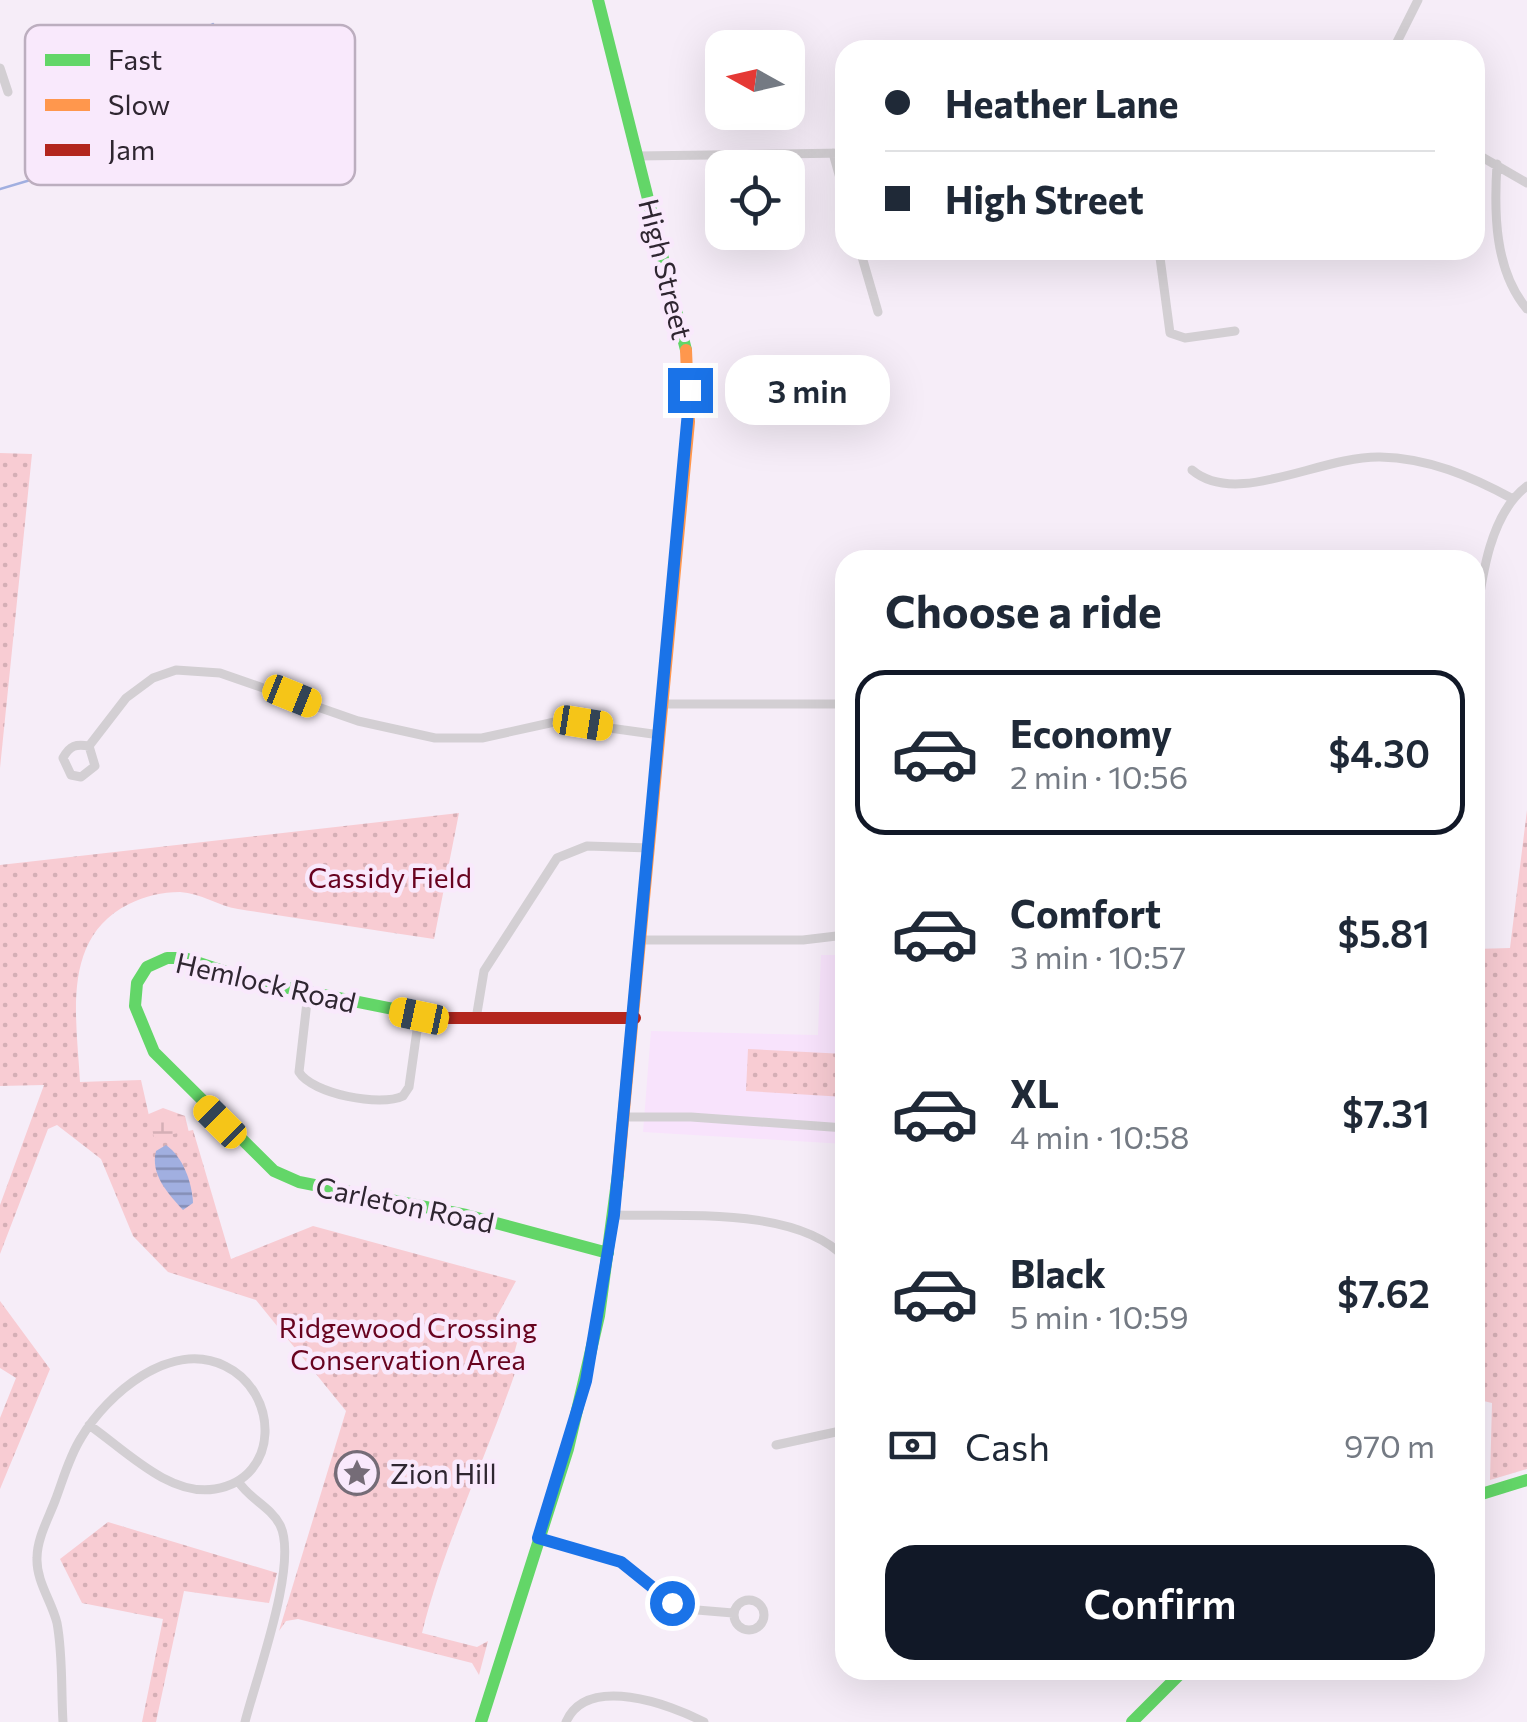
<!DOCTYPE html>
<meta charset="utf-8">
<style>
body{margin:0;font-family:Commissioner,sans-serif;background:#f6f6f7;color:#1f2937;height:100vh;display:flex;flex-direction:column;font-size:38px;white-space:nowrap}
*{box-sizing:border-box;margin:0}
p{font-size:32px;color:#747a83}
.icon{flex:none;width:55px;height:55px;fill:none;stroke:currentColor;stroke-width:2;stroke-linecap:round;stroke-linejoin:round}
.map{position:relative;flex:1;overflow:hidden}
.drawer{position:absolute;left:835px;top:550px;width:650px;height:1130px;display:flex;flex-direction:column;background:#fff;border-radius:30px;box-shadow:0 10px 40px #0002}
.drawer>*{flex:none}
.top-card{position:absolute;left:835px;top:40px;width:650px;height:220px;border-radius:30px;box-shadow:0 10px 40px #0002;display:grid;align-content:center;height:220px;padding:0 50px;background:#fff}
.needle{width:65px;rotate:278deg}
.tools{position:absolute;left:705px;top:30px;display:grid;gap:20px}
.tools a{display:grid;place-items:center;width:100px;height:100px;border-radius:20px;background:#fff;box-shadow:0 10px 40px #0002;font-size:50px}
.end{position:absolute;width:45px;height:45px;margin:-22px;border:12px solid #1a73e8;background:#fff;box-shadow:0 0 0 5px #fff}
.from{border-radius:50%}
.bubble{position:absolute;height:70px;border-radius:30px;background:#fff;box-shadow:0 10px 40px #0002;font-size:32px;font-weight:600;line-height:70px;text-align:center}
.car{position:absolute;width:30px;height:60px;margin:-30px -15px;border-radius:12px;box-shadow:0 0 8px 2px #0007;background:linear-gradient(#f5c518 24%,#345 0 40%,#f5c518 0 76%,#345 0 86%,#f5c518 0)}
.top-card b{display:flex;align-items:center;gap:35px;height:95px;font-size:38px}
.top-card b+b{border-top:2px solid #e0e1e3}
.top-card i{width:25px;height:25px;background:#1f2937}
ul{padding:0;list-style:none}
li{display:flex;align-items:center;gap:30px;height:165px;margin:0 20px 15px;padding:0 30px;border:5px solid transparent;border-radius:30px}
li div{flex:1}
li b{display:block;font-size:38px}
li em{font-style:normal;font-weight:600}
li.current{border-color:#111827}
li>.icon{width:90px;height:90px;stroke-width:1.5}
h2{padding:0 50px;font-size:45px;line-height:120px}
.pay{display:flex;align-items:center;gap:25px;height:110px;padding:0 50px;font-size:38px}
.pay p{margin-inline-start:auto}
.cta{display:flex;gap:20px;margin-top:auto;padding:20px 50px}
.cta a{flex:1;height:115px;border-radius:30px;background:#111827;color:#fff;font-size:40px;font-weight:600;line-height:115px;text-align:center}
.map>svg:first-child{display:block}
.built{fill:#f8e3fc}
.wetland{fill:url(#wetland-marsh)}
.park{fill:url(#park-dots)}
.water{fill:url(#water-rules)}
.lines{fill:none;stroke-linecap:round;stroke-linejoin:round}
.stream{stroke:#a1afe0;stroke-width:2.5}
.street{stroke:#d3cfd3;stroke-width:9}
.fast{stroke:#63d668;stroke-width:12}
.slow{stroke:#ff974d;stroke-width:12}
.jam{stroke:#b3261e;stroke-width:12}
.route{stroke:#1a73e8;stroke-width:12}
.labels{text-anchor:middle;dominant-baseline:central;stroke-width:9;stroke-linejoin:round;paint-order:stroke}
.street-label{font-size:28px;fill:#2f2631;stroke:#f9e9fc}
.park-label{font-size:28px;fill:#68031f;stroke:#f9e9fc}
.poi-label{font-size:28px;fill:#2f2631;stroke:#f9e9fc;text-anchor:start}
.key{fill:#f9e9fc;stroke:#bcaebf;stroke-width:2.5}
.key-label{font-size:28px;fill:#2f2631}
</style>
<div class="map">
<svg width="1527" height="1722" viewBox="0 0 1527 1722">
<defs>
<pattern id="wetland-marsh" width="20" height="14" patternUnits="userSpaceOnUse" patternTransform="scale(2.5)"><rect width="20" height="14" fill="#f8ccd3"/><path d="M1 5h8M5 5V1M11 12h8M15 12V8" fill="none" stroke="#d5afb6"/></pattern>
<pattern id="park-dots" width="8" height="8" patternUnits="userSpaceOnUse" patternTransform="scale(2.5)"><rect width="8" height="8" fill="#f8ccd3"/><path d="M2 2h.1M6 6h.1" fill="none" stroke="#d5afb6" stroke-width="1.8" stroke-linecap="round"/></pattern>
<pattern id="water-rules" width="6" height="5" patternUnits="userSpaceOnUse" patternTransform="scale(2.5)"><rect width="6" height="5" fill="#a1afe0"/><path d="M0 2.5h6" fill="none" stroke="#848eb6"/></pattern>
</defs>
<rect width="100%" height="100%" fill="#f6edf8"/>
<path class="built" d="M821,955h24v189l-202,-12 8,-101 167,4z"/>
<path class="wetland" d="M163,1108l22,8 15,62 -58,-30 2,-32z"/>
<path class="park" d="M0,453l32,1 -32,314z
M1527,810v659l-37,11 2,-77 -17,-4v-450l35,-1z
M459,813l-25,126c-66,-10 -131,-20 -196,-30 -20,-3 -37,-16 -58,-17 -18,0 -35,4 -51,12 -69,34 -52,116 -49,178l61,-2 13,58 39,-8 38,129 82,-33 203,55 -20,37 26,7 -10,36 6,3c-30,91 -73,176 -96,269l55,14 11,-6 -9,34 -7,-12 -174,-44 -12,2 -7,10 67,-220 -90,-111 -88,-28 -35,-36 -32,-77 -44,-34 -9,4 -48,125v-49l44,-120 -44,1v-221z
M748,1049l97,5v43l-99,-6z
M0,1301l50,68 -50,120v-71l16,-40 -16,-10z
M108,1522l169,51 -8,30 -85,-12 -28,131h-14l21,-103 -81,-16 -22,-44z"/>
<path class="water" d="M166,1145c17,12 26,37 27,58l-10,7c-15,-16 -33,-36 -27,-59z"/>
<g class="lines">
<path class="stream" d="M0,189l54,-16 52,-67 46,-10 40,-61 21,-11"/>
<path class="street" d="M1393,50l25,-50
M0,68l8,24
M833,153l12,43
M1475,153l52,30
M637,156l208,-3
M1497,164c-3,47 -3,106 30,145
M860,250l18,62
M1159,250l11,83 15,5 50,-7
M1192,470c45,38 127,-14 188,-13 48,1 91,19 133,42
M1475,628c6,-44 13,-113 52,-142
M663,704h182
M89,746l6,20 -14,11 -10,-2 -8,-17c7,-13 13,-14 26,-12l37,-48 27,-20 23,-8 44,3 138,48 77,17h47l77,-17 101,14
M642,940h161l42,-5
M308,993l-9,79c13,22 82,35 104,24l6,-9 10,-71
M476,1019l8,-48 73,-113 30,-12 63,2
M626,1117h65l154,11
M614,1215c67,2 183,-9 231,43
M776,1445l69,-15
M238,1481c11,18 32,25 42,44 19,38 -24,153 -35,197
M538,1538l83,25 64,46 48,4
M734 1615a15 15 0 1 1 30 0a15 15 0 1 1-30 0Z
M63,1722c-2,-32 0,-67 -6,-99 -5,-21 -21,-42 -20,-65 0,-19 11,-39 18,-57 8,-21 14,-44 26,-63 26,-44 90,-99 144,-72 54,26 56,112 -10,123 -46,8 -91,-40 -126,-64
M566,1722c21,-48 104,-18 138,0"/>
<path class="fast" d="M598,0l88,350
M413,1013l-160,-32 -69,-23h-17l-20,9 -10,16 -2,23 19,46 120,119 25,11 167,33 142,38
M1475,1496l52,-16
M481,1722l87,-273 31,-133 19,-142
M1132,1722l52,-52"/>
<path class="slow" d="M618,1174l71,-752 -3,-72"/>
<path class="jam" d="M413,1013l24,5h198"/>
</g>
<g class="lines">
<path class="route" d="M672,1603l-51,-41 -83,-24 48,-157 28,-166 76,-825"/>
</g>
<defs>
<g id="sight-ring" transform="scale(2.25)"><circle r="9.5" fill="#f9e9fc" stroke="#756c77" stroke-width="1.5"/><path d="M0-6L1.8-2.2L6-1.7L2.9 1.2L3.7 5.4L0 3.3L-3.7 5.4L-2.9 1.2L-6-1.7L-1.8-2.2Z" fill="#756c77"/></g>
</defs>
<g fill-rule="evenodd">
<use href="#sight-ring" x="357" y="1473"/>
</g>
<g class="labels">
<g class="street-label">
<text transform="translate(666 269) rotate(76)">High Street</text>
<text transform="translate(266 982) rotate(13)">Hemlock Road</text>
<text transform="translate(405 1204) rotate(12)">Carleton Road</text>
</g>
<g class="park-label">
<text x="390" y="877">Cassidy Field</text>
<text x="408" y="1327">Ridgewood Crossing<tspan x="408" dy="32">Conservation Area</tspan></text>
</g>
<g class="poi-label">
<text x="390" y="1473">Zion Hill</text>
</g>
</g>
<rect x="25" y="25" width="330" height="160" rx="15" class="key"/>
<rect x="45" y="54" width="45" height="12" fill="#63d668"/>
<rect x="45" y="99" width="45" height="12" fill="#ff974d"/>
<rect x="45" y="144" width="45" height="12" fill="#b3261e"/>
<g class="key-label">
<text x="108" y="70">Fast</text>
<text x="108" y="115">Slow</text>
<text x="108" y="160">Jam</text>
</g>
</svg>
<div class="tools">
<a><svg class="needle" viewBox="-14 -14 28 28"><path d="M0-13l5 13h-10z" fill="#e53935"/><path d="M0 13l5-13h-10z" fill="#747a83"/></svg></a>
<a><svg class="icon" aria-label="locate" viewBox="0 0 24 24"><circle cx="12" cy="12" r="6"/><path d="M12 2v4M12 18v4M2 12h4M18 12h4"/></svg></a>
</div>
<i class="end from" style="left:672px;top:1603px"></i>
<i class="end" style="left:690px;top:390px"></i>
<div class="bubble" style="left:725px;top:355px;width:165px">3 min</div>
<i class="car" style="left:292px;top:696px;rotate:112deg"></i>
<i class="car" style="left:583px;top:723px;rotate:99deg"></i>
<i class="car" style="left:419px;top:1016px;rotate:282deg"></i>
<i class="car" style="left:220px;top:1122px;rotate:315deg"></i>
<div class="top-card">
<b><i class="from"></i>Heather Lane</b>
<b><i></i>High Street</b>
</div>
<section class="drawer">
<h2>Choose a ride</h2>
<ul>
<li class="current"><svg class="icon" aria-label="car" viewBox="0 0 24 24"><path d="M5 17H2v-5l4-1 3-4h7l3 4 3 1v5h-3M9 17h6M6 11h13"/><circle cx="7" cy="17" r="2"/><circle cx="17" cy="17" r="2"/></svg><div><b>Economy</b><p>2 min · 10:56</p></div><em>$4.30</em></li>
<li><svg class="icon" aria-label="car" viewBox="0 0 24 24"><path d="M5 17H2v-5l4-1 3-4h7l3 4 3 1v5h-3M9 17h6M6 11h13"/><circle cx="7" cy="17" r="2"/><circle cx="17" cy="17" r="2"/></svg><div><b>Comfort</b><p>3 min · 10:57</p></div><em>$5.81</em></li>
<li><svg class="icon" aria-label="car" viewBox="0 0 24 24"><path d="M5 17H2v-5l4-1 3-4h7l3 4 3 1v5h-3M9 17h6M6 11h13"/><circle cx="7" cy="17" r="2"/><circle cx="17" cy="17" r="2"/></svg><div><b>XL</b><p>4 min · 10:58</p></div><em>$7.31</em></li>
<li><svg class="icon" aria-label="car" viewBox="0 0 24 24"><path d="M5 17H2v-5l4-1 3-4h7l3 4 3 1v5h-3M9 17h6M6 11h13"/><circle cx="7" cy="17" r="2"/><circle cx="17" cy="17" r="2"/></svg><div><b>Black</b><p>5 min · 10:59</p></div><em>$7.62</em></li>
</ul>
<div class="pay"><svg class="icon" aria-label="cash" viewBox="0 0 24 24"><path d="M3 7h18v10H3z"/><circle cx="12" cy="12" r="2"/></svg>Cash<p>970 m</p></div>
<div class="cta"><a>Confirm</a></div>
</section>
</div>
